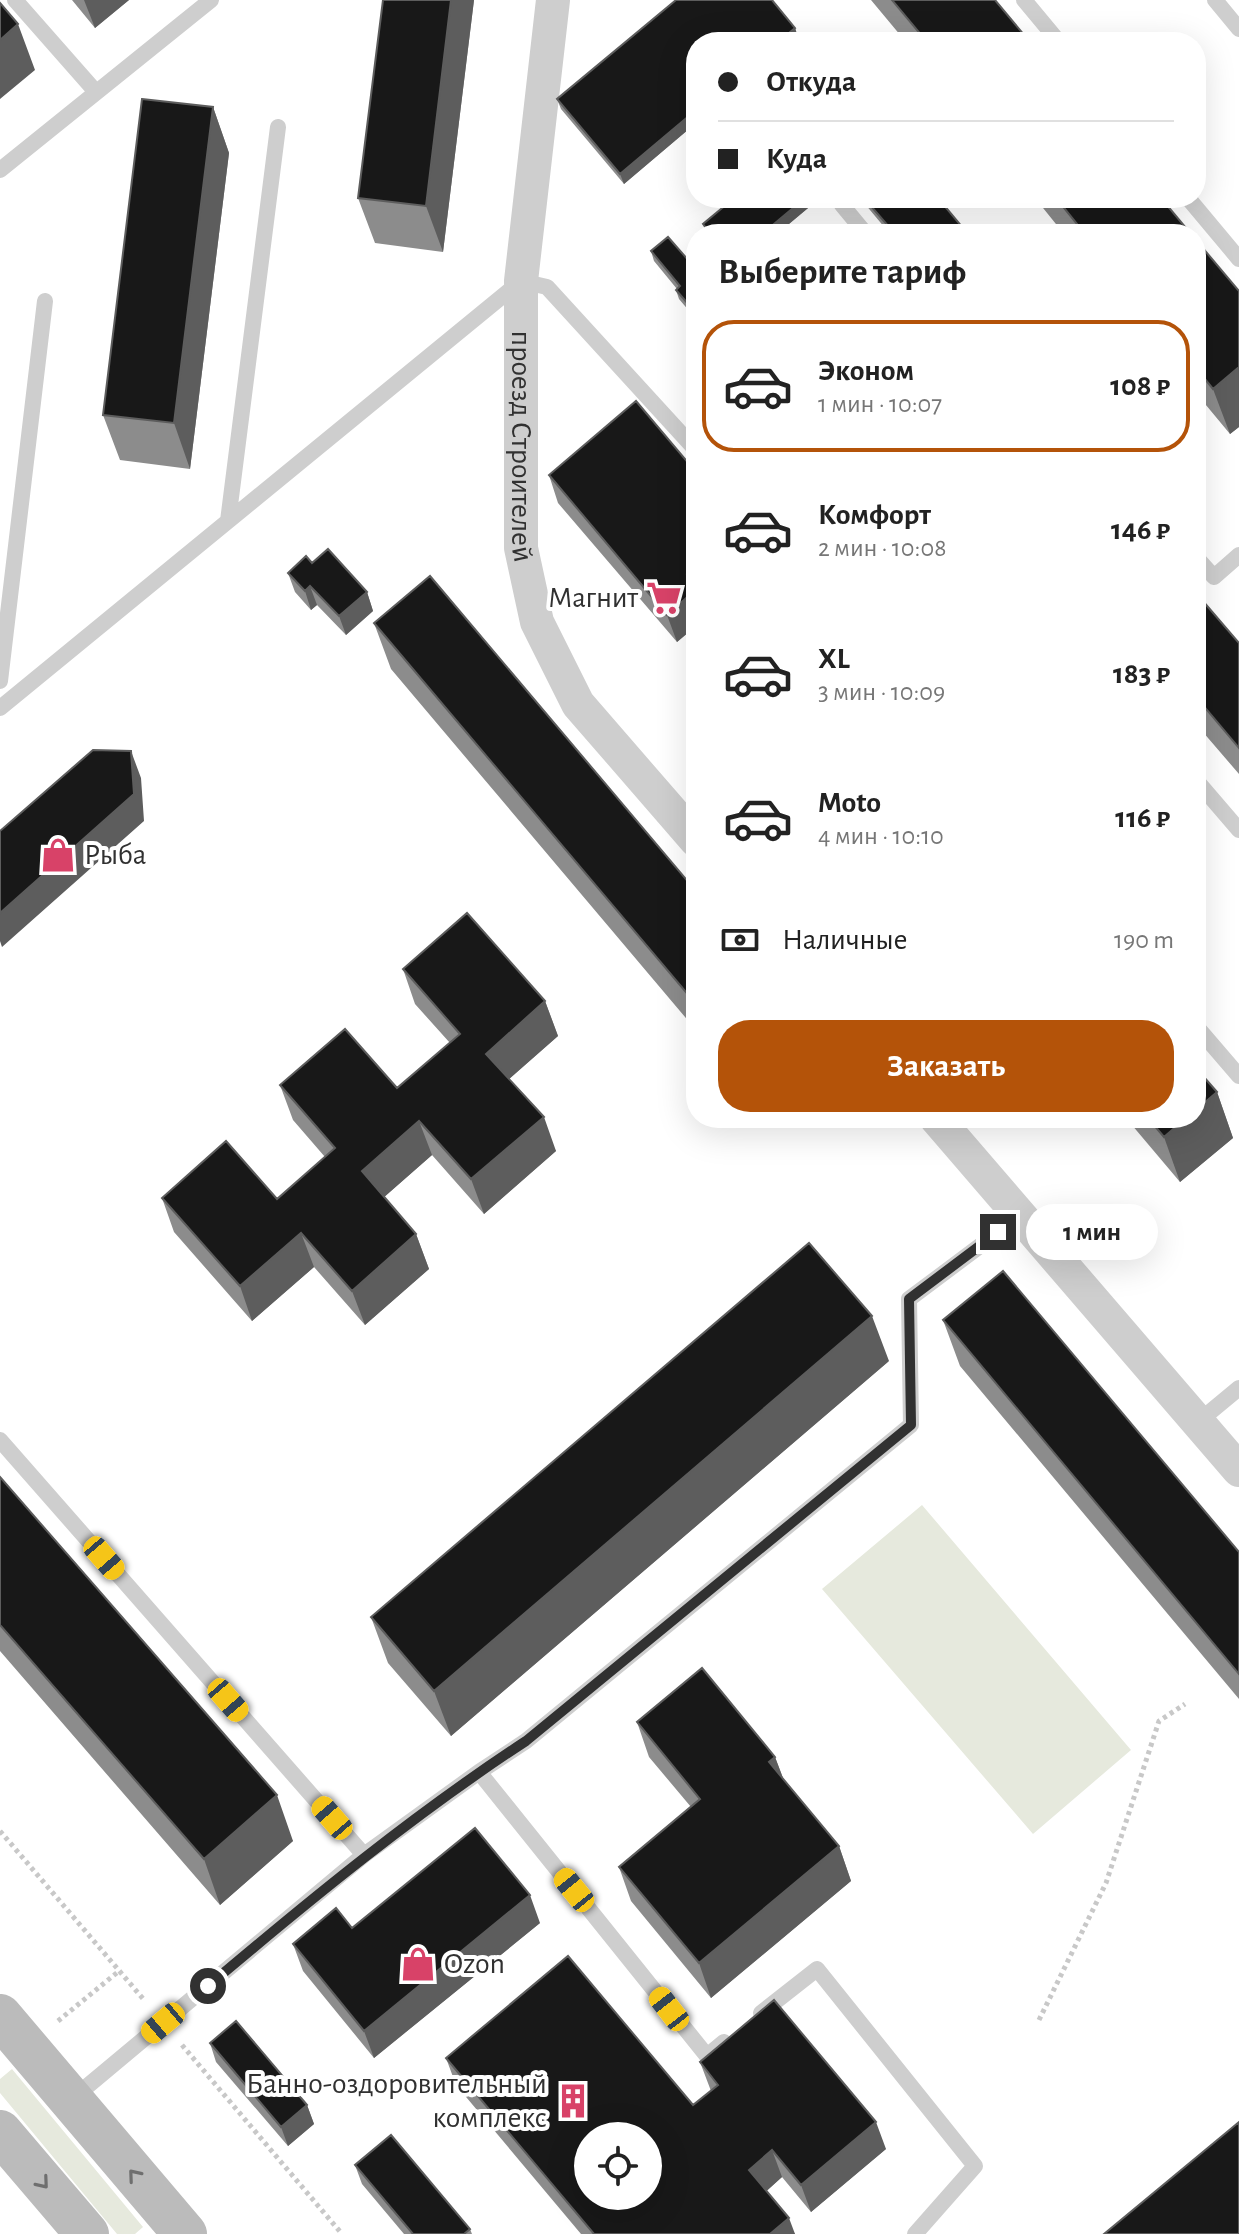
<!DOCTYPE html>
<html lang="ru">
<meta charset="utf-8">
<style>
body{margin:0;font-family:"Alegreya Sans",sans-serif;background:#f2f2f2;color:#222;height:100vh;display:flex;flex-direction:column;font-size:30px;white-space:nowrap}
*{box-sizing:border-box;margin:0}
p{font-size:26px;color:#767676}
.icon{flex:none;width:44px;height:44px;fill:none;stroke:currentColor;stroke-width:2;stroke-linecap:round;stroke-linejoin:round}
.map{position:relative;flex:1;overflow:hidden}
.sheet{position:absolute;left:686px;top:224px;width:520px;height:904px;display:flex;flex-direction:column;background:#fff;border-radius:32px;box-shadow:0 8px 32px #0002}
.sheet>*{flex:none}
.top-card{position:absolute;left:686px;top:32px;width:520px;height:176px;border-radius:32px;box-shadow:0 8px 32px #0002;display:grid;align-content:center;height:176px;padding:0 32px;background:#fff}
.controls{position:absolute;left:574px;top:2122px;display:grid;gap:16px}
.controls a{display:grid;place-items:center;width:88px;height:88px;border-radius:50%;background:#fff;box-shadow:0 8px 32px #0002;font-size:40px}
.end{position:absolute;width:36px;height:36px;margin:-18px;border:10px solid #313131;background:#fff;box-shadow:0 0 0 4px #fff}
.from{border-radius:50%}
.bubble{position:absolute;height:56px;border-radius:28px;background:#fff;box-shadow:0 8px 32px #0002;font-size:26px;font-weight:600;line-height:56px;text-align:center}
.car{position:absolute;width:24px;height:48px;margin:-24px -12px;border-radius:10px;box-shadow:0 0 6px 2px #0007;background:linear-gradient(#f5c518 24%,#345 0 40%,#f5c518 0 76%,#345 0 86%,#f5c518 0)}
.top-card b{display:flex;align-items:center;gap:28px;height:76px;font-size:30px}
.top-card b+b{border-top:2px solid #e0e0e0}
.top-card i{width:20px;height:20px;background:#222}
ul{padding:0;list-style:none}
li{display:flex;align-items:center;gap:24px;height:132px;margin:0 16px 12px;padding:0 16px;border:4px solid transparent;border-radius:32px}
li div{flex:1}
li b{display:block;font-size:30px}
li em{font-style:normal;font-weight:600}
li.current{border-color:#b45309}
li>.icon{width:72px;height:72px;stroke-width:1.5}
h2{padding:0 32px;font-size:36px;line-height:96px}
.pay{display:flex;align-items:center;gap:20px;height:88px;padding:0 32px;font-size:30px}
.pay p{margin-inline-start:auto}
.primary-button{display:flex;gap:16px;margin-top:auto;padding:16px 32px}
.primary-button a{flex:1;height:92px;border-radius:32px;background:#b45309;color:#fff;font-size:32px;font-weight:600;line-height:92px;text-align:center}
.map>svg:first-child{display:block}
.green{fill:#e6e9dd}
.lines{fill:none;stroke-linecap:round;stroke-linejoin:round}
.path{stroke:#c8c8c8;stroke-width:5;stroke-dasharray:4 4;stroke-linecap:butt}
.service{stroke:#cecece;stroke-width:16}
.minor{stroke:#cecece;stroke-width:34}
.secondary{stroke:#bbb;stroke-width:44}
.wall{fill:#8c8c8c}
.shaded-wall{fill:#5d5d5d}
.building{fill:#181818;stroke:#5d5d5d;stroke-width:2;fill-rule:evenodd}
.oneway{stroke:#6f6f6f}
.route{stroke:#313131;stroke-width:10}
.labels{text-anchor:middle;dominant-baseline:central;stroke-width:8;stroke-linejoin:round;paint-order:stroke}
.street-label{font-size:30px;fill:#313131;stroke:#fff}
.poi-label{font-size:30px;fill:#313131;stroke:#fff;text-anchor:end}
</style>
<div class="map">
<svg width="1239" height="2234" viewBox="0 0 1239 2234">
<rect width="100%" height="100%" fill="#fff"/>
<path class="green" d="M922,1505l209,245 -98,84 -211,-245z
M12,2069l131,158 -8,7h-18l-117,-141v-14z"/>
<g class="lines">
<path class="path" d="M0,1831l145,170
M1039,2020l67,-137 53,-162 26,-17
M58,2021l61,-50
M182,2045l160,189"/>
<path class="service" d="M15,0l81,92
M1024,0l35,42
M1215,0l24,29
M0,170l211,-170
M1188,198l51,61
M842,205l24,29
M228,521l50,-394
M1196,557l18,20 25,-22
M0,681l45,-380
M0,708l521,-427 26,6 149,163
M1196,780l43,50
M1196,1026l43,50
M1198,1422l41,-34
M0,1440l364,415
M479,1772l47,-31 385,-316 -2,-126 111,-83
M761,2013l56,-44 158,197 -60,68
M72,2099l292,-244 115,-83 228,284 17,-14"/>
<g class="minor">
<path id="s1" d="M553,0l-32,281v267l16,74 41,82 118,136"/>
<path d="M936,1118l303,352"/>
</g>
<path class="secondary" d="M0,2016l185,218
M0,2132l87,102"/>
</g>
<path class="wall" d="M72,0h57l-34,28z
M383,0h91l-31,252 -68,-9 -17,-45z
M676,0h96l23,28 3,9 -5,5h-97v81l-72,61 -63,-75 -4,-10z
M871,0h124l35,42h-124z
M213,107l16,46 -39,316 -70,-9 -17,-45z
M720,198h100l-43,36h-71l-3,-10 21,-17z
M860,198h78l30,36h-78z
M1035,198h126l30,36h-127z
M1196,240l43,51v136l-9,7 -34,-41z
M651,251l45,18v50l-17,-20 -3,-9 1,-1 -23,-28z
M696,472v154l-19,16 -119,-139 -9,-28z
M288,573l79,19 6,19 -27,24 -29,-30 -6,5 -16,-18z
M1196,593l43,50v131l-43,-50z
M374,623l322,268v139l-305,-361z
M403,969l142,32 13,35 -49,43 47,72 -72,63 -52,-59 -48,42 32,37 13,35 -64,56 -51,-58 -62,54 -78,-89 -12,-34 115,1 48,-42 -32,-37 -13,-35 117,3 53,-45 -35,-39z
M1217,1092l16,46 -53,44 -54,-64h70z
M943,1320l296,232v147l-279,-333z
M889,1361l-438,375 -63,-73 -17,-46z
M0,1477l293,364 -73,64 -220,-254z
M637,1722l138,35 9,24 55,65 12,35 -140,117 -80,-97 -12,-34 72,-60 -42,-50z
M540,1923l-166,135 -71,-87 -10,-27z
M210,2043l97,62 7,19 -26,22 -72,-84z
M446,2058l247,47 18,-14 -11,-29 186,87 -75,63 -29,-35 -16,14 29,43h-214l-125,-149z
M355,2165l115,64 2,5h-68l-42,-50z"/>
<path class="shaded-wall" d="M84,0h45l-34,28z
M451,0h23l-31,252 -17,-46z
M18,24l17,46 -35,29v-59z
M795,28l3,9 -5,5h-15z
M213,107l16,46 -39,316 -16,-46z
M696,110v13l-72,61 -4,-10z
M805,198h15l-43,36h-15z
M1239,367v60l-9,7 -17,-45z
M310,586l7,19 -6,5 -6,-19z
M367,592l6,19 -27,24 -7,-19z
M693,592l3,8v26l-19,16 -10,-27z
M131,751l10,27 3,43 -142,126 -2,-6v-28z
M545,1001l13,35 -59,52 -13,-34z
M1217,1092l16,46 -53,44 -16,-45 22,-19h10v-8z
M544,1117l12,34 -72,63 -13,-35z
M419,1121l13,34 -58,51 -12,-35z
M301,1233l13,34 -62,54 -12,-35z
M416,1234l13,35 -64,56 -13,-34z
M872,1316l17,45 -438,375 -17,-45z
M775,1757l13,34 -19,-29z
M277,1795l16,46 -73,64 -16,-46z
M839,1846l12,35 -140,117 -12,-35z
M530,1895l10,28 -166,135 -10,-27z
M307,2105l7,19 -26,22 -7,-19z
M876,2122l10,27 -75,63 -10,-27z
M772,2150l10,27 -23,21 -10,-28z
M789,2218l6,16h-25z"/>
<path class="building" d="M383,0h68l-25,206 -68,-8z
M676,0h96l23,28 -17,14h-82v68l-76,64 -63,-75z
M892,0h103l35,42h-103z
M0,3l18,21 -18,16z
M142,99l71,8 -39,316 -71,-8z
M721,198h84l-43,36h-11l-5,-6 -7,6h-28l-8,-10 24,-20z
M864,198h74l30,36h-73z
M1056,198h105l30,36h-106z
M668,237l28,32v44l-20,-23 4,-4 -29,-35z
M1196,240l43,51v76l-26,22 -17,-21z
M636,401l60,71v94l-9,8 6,18 -26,23 -118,-140z
M328,549l39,43 -28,24 -29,-30 -5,5 -17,-18 18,-17 6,7z
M696,566v19l-9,-11z
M430,576l266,315v113l-322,-381z
M1196,593l43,50v105l-43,-51z
M93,750l38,1 3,43 -134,119v-82z
M467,913l78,88 -59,53 58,63 -73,62 -52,-58 -57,50 54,63 -64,57 -51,-58 -61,53 -78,-88 64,-57 51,58 58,-51 -55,-63 65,-56 52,59 63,-54 -57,-65z
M1196,1068l21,24 -21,18z
M1148,1118h38l-22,19z
M809,1243l63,73 -438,375 -63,-74z
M1003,1271l236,281v122l-296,-354z
M0,1477l277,318 -73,64 -204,-234z
M702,1668l73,89 -6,5 70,84 -140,117 -80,-96 81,-68 -63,-77z
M475,1828l55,67 -166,136 -71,-87 43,-36 16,20z
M568,1956l125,149 25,-20 -18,-23 74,-62 102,122 -75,63 -29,-35 -23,20 40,48 -19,16h-176l-148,-176zM588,2136h60v60h-60z
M236,2021l71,84 -26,22 -71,-84z
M1239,2122v112h-135z
M391,2135l79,94 -6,5h-51l-58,-69z"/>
<defs><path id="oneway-chevron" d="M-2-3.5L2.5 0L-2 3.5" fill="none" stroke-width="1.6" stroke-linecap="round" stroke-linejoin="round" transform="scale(2)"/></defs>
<g class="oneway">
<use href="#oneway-chevron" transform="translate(134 2175) rotate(-130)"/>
<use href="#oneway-chevron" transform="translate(43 2183) rotate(50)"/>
</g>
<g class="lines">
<path class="route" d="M208,1986c103,-87 205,-171 318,-245l385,-316 -2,-126 89,-67"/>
</g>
<defs>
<g id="supermarket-bare" transform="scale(2.76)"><path d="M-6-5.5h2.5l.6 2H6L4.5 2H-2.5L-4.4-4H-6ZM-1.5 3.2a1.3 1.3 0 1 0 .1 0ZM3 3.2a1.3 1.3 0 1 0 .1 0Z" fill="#d84268" stroke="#fff" stroke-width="2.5" paint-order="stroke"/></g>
<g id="shop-bare" transform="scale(2.76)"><path d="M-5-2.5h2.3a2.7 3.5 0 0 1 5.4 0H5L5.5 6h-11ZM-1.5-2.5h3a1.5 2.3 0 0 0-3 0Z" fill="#d84268" stroke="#fff" stroke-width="2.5" paint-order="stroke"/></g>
<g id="building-bare" transform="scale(2.76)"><path d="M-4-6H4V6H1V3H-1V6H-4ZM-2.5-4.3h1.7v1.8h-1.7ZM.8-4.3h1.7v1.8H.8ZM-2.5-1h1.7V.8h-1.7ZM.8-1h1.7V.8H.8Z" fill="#d84268" stroke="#fff" stroke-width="2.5" paint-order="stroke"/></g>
</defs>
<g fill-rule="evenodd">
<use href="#supermarket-bare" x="664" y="598"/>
<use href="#shop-bare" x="58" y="855"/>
<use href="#shop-bare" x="418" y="1964"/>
<use href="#building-bare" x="573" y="2101"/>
</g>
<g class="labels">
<g class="street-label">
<text stroke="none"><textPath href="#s1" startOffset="448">проезд Строителей</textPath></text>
</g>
<g class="poi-label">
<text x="638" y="598">Магнит</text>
<text x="84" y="855" text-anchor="start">Рыба</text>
<text x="444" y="1964" text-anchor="start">Ozon</text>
<text x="547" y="2084">Банно-оздоровительный<tspan x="547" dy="34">комплекс</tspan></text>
</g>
</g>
</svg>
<div class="controls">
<a><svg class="icon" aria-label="locate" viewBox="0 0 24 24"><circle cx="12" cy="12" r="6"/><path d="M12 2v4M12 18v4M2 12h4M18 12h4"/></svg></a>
</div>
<i class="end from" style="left:208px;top:1986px"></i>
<i class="end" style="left:998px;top:1232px"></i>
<div class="bubble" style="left:1026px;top:1204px;width:132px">1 мин</div>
<i class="car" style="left:104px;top:1558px;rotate:139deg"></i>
<i class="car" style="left:228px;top:1700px;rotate:139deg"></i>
<i class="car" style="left:332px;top:1818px;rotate:319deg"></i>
<i class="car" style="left:574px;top:1890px;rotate:321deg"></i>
<i class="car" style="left:669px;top:2009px;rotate:322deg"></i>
<i class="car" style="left:163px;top:2023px;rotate:230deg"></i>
<div class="top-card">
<b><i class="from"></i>Откуда</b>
<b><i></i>Куда</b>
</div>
<section class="sheet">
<h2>Выберите тариф</h2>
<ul>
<li class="current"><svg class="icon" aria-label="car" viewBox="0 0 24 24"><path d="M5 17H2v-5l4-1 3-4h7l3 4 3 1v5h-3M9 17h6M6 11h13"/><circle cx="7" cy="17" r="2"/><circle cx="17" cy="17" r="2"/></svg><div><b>Эконом</b><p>1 мин · 10:07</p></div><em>108 ₽</em></li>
<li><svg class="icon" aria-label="car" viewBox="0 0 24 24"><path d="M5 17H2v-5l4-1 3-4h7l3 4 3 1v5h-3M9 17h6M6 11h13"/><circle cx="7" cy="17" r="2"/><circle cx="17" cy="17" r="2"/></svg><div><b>Комфорт</b><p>2 мин · 10:08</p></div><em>146 ₽</em></li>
<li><svg class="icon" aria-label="car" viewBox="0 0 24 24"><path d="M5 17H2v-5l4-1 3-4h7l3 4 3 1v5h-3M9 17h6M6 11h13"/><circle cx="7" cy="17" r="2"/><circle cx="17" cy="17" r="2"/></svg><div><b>XL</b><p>3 мин · 10:09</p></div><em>183 ₽</em></li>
<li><svg class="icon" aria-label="car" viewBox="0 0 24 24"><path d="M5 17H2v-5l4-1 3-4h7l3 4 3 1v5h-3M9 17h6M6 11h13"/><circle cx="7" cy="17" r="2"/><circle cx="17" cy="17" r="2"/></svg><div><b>Moto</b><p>4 мин · 10:10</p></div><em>116 ₽</em></li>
</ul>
<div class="pay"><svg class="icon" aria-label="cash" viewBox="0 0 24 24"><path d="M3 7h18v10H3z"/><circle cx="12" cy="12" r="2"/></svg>Наличные<p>190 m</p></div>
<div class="primary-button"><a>Заказать</a></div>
</section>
</div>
